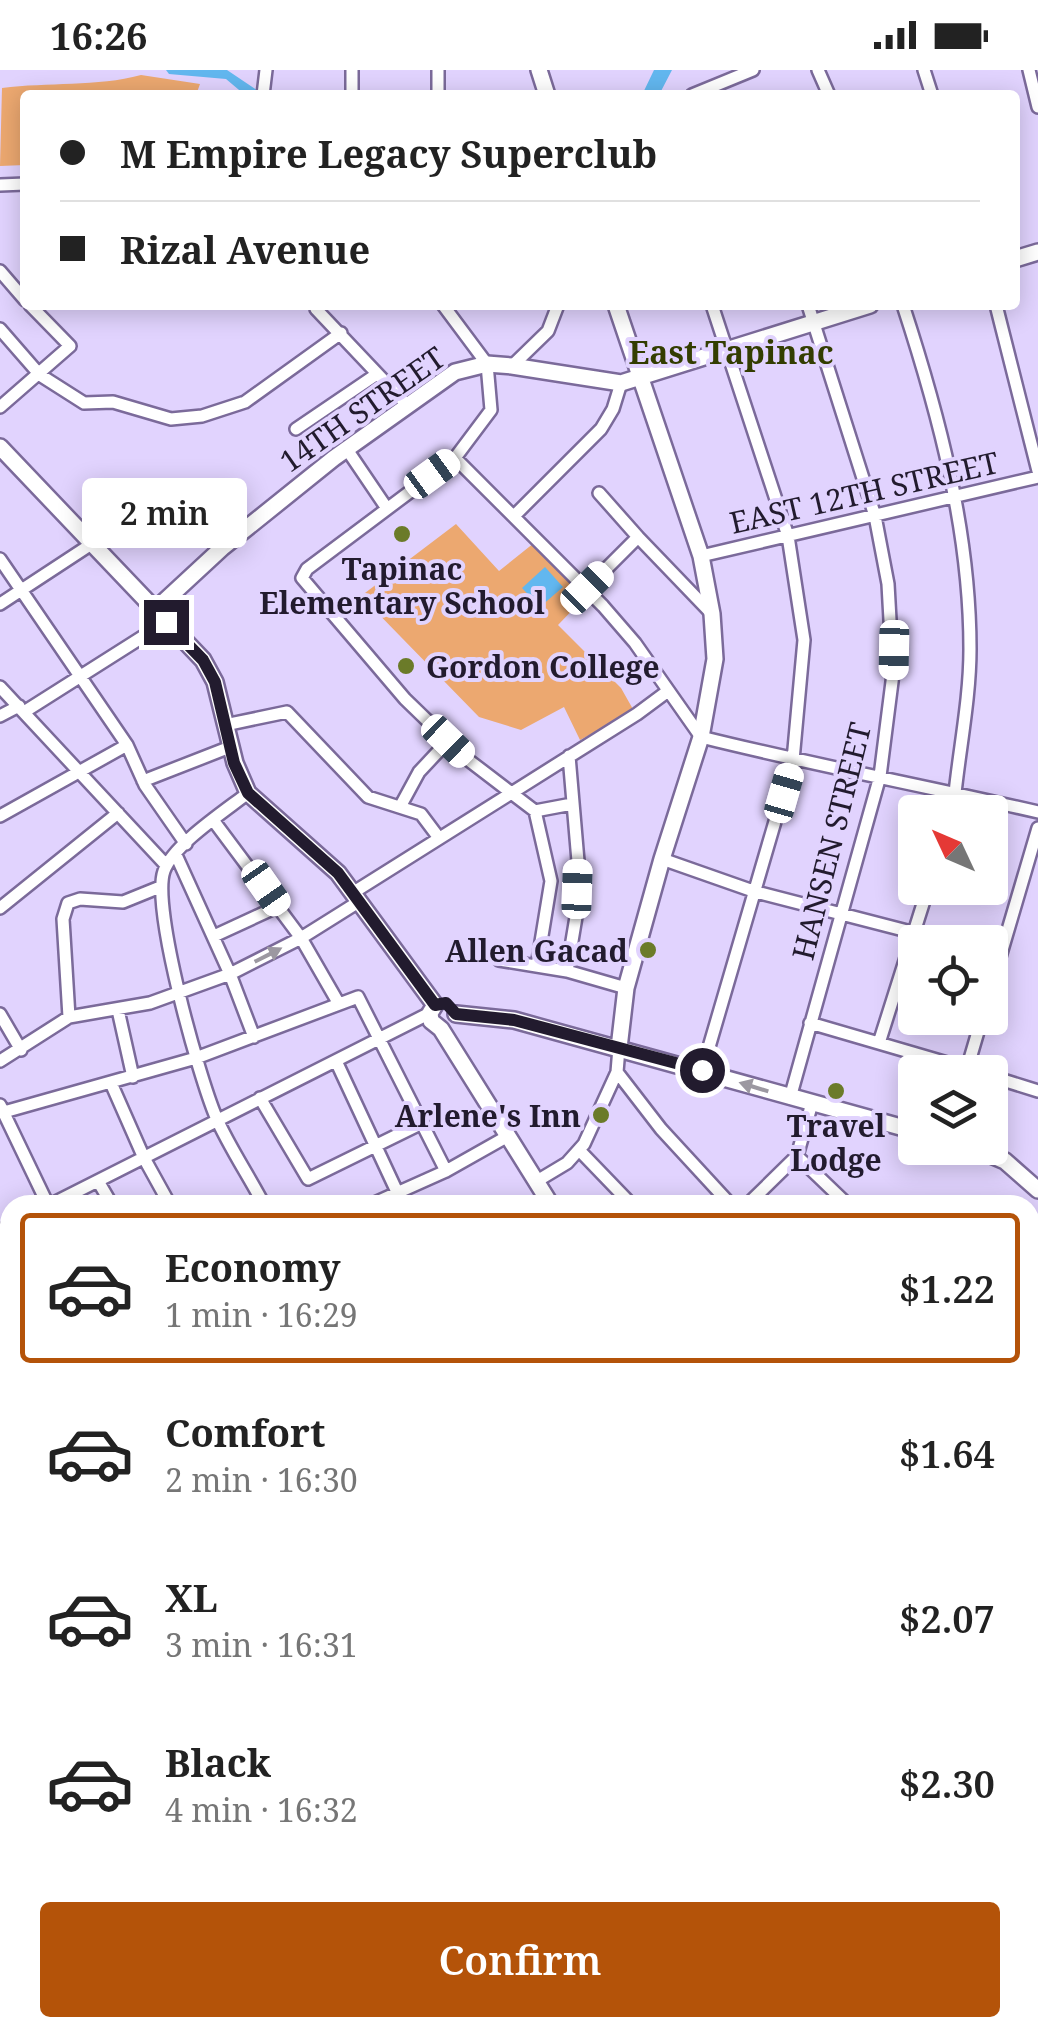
<!DOCTYPE html>
<meta charset="utf-8">
<style>
body{margin:0;font-family:"Noto Serif",serif;background:#f6f6f6;color:#222;height:100vh;display:flex;flex-direction:column;font-size:38px;white-space:nowrap}
*{box-sizing:border-box;margin:0}
p{font-size:32px;color:#767676}
.icon{flex:none;width:55px;height:55px;fill:none;stroke:currentColor;stroke-width:2;stroke-linecap:round;stroke-linejoin:round}
.map{position:relative;flex:1;overflow:hidden}
.sheet{position:absolute;left:0px;top:1125px;width:1040px;height:842px;display:flex;flex-direction:column;background:#fff;border-radius:30px 30px 0 0;box-shadow:0 5px 25px #0003}
.sheet>*{flex:none}
.guide{position:absolute;left:20px;top:20px;width:1000px;height:220px;border-radius:10px;box-shadow:0 5px 25px #0003;display:grid;align-content:center;height:220px;padding:0 40px;background:#fff}
.needle{width:65px;rotate:314deg}
.tools{position:absolute;left:898px;top:725px;display:grid;gap:20px}
.tools a{display:grid;place-items:center;width:110px;height:110px;border-radius:10px;background:#fff;box-shadow:0 5px 25px #0003;font-size:50px}
.end{position:absolute;width:45px;height:45px;margin:-22px;border:12px solid #221b2e;background:#fff;box-shadow:0 0 0 5px #fff}
.from{border-radius:50%}
.bubble{position:absolute;height:70px;border-radius:10px;background:#fff;box-shadow:0 5px 25px #0003;font-size:32px;font-weight:600;line-height:70px;text-align:center}
.car{position:absolute;width:30px;height:60px;margin:-30px -15px;border-radius:12px;box-shadow:0 0 8px 2px #0007;background:linear-gradient(#fff 24%,#345 0 40%,#fff 0 76%,#345 0 86%,#fff 0)}
.guide b{display:flex;align-items:center;gap:35px;height:95px;font-size:38px}
.guide b+b{border-top:2px solid #e0e0e0}
.guide i{width:25px;height:25px;background:#222}
ul{padding:18px 0 0;list-style:none}
li{display:flex;align-items:center;gap:30px;height:150px;margin:0 20px 15px;padding:0 20px;border:5px solid transparent;border-radius:10px}
li div{flex:1}
li b{display:block;font-size:38px}
li em{font-style:normal;font-weight:600}
li.current{border-color:#b45309}
li>.icon{width:90px;height:90px;stroke-width:1.5}
.button{display:flex;gap:20px;margin-top:auto;padding:20px 40px}
.button a{flex:1;height:115px;border-radius:10px;background:#b45309;color:#fff;font-size:40px;font-weight:600;line-height:115px;text-align:center}
.status{display:flex;justify-content:space-between;align-items:center;height:70px;padding:0 50px;background:#fff;direction:ltr}
.status svg{height:28px;fill:currentColor}
.map>svg:first-child{display:block}
.green{fill:#eca870}
.water{fill:#62b7ef}
.lines{fill:none;stroke-linecap:round;stroke-linejoin:round}
.minor-casing{stroke:#7b6a9a;stroke-width:16}
.major-casing{stroke:#7b6a9a;stroke-width:20}
.minor{stroke:#fff;stroke-width:11}
.major{stroke:#fff;stroke-width:15}
.oneway{fill:#9c98a1}
.route{stroke:#221b2e;stroke-width:12}
.poi-dot{fill:#6b7b29;stroke:#e1d3fe;stroke-width:4}
.labels{text-anchor:middle;dominant-baseline:central;stroke-width:8;stroke-linejoin:round;paint-order:stroke}
.street-label{font-size:30px;fill:#221b2e;stroke:#e1d3fe}
.poi-label{font-size:30px;font-weight:bold;fill:#221b2e;stroke:#e1d3fe}
.neighbourhood-label{font-size:32px;font-weight:bold;fill:#333d01;stroke:#e1d3fe}
</style>
<div class="status"><b>16:26</b><svg viewBox="0 0 49 12"><path d="M0 12V9h3v3zM5 12V6h3v6zM10 12V3h3v9zM15 12V0h3v12zM26 1h20v11H26zM47 4h2v5h-2z"/></svg></div>
<div class="map">
<svg width="1038" height="1967" viewBox="0 0 1038 1967">
<rect width="100%" height="100%" fill="#e1d3fe"/>
<path class="green" d="M141,5l59,9 -4,11h-171v70l-25,1 2,-78c46,-6 95,-1 139,-13z
M456,454l43,47 35,-28 50,55 -26,27 63,63 13,23 -54,29 -16,-33 -43,23 -42,-13 -118,-121z"/>
<path class="water" d="M166,0h61l37,25h-19l-19,-16 -57,-5z
M654,0h18l-13,25h-17z
M545,497l18,20 -23,20 -18,-19z
M0,1297l10,22v238l-10,-37z
M1038,1340v117l-8,6v-115z
M10,1719v239h54l-2,9h-62v-221z"/>
<g class="lines">
<g class="minor-casing">
<path id="minor" d="M818,0l11,25
M924,0l8,25
M1029,0l9,37
M263,25l3,-25
M352,25v-25
M438,25v-25
M692,25l61,-25
M0,115l25,-1
M0,201l25,29
M443,235l44,59 4,46 -36,48 -148,111 -5,9 103,121 62,60 68,52 37,-7
M903,235c36,110 67,227 67,344 0,48 -10,97 -15,144l-5,19
M996,235l42,166
M316,239l90,95
M0,259l40,46 44,28 29,-1 58,17 31,-3 43,-14 96,-69
M512,296l36,-35 10,-26
M0,337l70,-61 -40,-41
M296,359l81,-55
M346,378l40,59
M455,388l148,148 32,37 66,94c112,28 225,49 337,75
M599,423l39,44
M514,446l87,-87 12,-20 8,-26
M701,486l337,-79
M0,489l127,186 18,40 41,59
M587,518l51,-51 74,77
M0,534l93,-61
M0,617l166,178
M24,642l142,-90
M0,646l19,-10
M225,655l62,-13 81,85 53,17 18,24
M143,711l87,-34
M248,723c-23,18 -75,52 -84,78 -13,36 35,206 52,246 13,30 33,59 48,88
M400,737l19,-35 29,-31
M535,741l16,70 -14,85
M0,746l127,-71
M213,750l88,118 38,66
M176,785l54,119 24,63
M662,789l94,33 159,41
M354,822l283,-178 31,-23
M0,838l118,-95
M214,866l65,-30
M499,890l68,11 59,17
M567,901l9,-54 2,-56 -9,-105
M990,921l48,-163
M118,940l15,67
M0,944l21,36
M69,947l-6,-98 5,-16 12,-4 43,3 37,-15
M810,953l168,49
M879,973l49,-155
M0,991l69,-44 81,-14 80,-29 71,-36 59,-37
M336,991l62,133
M967,999l15,-51
M702,1001l91,-311 11,-120 -16,-104 -76,-231
M617,1002l44,57 70,76
M990,1006l48,15
M111,1013l33,75 26,47
M260,1028l48,81 114,-56
M790,1028l90,-322 13,-102 -5,-90 -13,-68 -67,-211
M0,1035l48,100
M4,1042l192,-54 162,-61 88,174
M580,1081l52,54
M797,1086l51,49
M98,1111l14,24
M537,1111l30,-18 17,-19 33,-72 2,-24
M50,1135l380,-192
M370,1135l76,-34 62,-35
M747,1135l50,-49 15,-53
M0,1161l10,-6
M0,1231l10,22"/>
</g>
<g class="major-casing">
<path id="major" d="M539,0l8,25
M1015,189l23,-7
M616,235l85,251 11,58 3,45 -14,78 -39,122 -36,129 -7,60
M0,377l203,213 12,22 20,81 13,30 90,80 97,132
M155,540l67,-62 112,-90 121,-86 32,-8 25,2 109,17 249,-78
M435,935l-5,8 1,8 10,8 110,176
M456,944l58,6 401,111
M975,1078l30,13 33,29
M1030,1187l8,-8
M1030,1318l8,-6
M1030,1761l8,-7
M1030,1775l8,-6
M851,1958l1,9"/>
</g>
<use href="#minor" class="minor"/>
<use href="#major" class="major"/>
</g>
<defs><path id="oneway-solid" d="M-6-.8H1V-3.2L6.5 0L1 3.2V.8H-6Z" transform="scale(2.5)"/></defs>
<g class="oneway">
<use href="#oneway-solid" transform="translate(268 885) rotate(-27)"/>
<use href="#oneway-solid" transform="translate(754 1017) rotate(-163)"/>
</g>
<g class="lines">
<path class="route" d="M166,552l37,38 12,22 19,81 14,30 90,80 97,132 11,-2 10,11 58,6 188,50"/>
</g>
<g class="poi-dot">
<circle cx="402" cy="464" r="10"/>
<circle cx="406" cy="596" r="10"/>
<circle cx="648" cy="880" r="10"/>
<circle cx="836" cy="1021" r="10"/>
<circle cx="601" cy="1045" r="10"/>
</g>
<g class="labels">
<g class="street-label">
<text transform="translate(362 339) rotate(-35)">14TH STREET</text>
<text transform="translate(864 422) rotate(-13)">EAST 12TH STREET</text>
<text transform="translate(831 771) rotate(-76)">HANSEN STREET</text>
</g>
<g class="poi-label">
<text x="402" y="498">Tapinac<tspan x="402" dy="34">Elementary School</tspan></text>
<text x="426" y="596" text-anchor="start">Gordon College</text>
<text x="628" y="880" text-anchor="end">Allen Gacad</text>
<text x="581" y="1045" text-anchor="end">Arlene's Inn</text>
<text x="836" y="1055">Travel<tspan x="836" dy="34">Lodge</tspan></text>
</g>
<g class="neighbourhood-label">
<text x="731" y="281">East Tapinac</text>
</g>
</g>
</svg>
<div class="tools">
<a><svg class="needle" viewBox="-14 -14 28 28"><path d="M0-13l5 13h-10z" fill="#e53935"/><path d="M0 13l5-13h-10z" fill="#767676"/></svg></a>
<a><svg class="icon" aria-label="locate" viewBox="0 0 24 24"><circle cx="12" cy="12" r="6"/><path d="M12 2v4M12 18v4M2 12h4M18 12h4"/></svg></a>
<a><svg class="icon" aria-label="layers" viewBox="0 0 24 24"><path d="M12 4l9 5-9 5-9-5zM3 14l9 5 9-5"/></svg></a>
</div>
<i class="end from" style="left:702px;top:1000px"></i>
<i class="end" style="left:166px;top:552px"></i>
<div class="bubble" style="left:82px;top:408px;width:165px">2 min</div>
<i class="car" style="left:432px;top:404px;rotate:54deg"></i>
<i class="car" style="left:587px;top:518px;rotate:45deg"></i>
<i class="car" style="left:894px;top:580px;rotate:181deg"></i>
<i class="car" style="left:448px;top:671px;rotate:134deg"></i>
<i class="car" style="left:784px;top:723px;rotate:16deg"></i>
<i class="car" style="left:266px;top:818px;rotate:145deg"></i>
<i class="car" style="left:577px;top:819px;rotate:2deg"></i>
<div class="guide">
<b><i class="from"></i>M Empire Legacy Superclub</b>
<b><i></i>Rizal Avenue</b>
</div>
<section class="sheet">
<ul>
<li class="current"><svg class="icon" aria-label="car" viewBox="0 0 24 24"><path d="M5 17H2v-5l4-1 3-4h7l3 4 3 1v5h-3M9 17h6M6 11h13"/><circle cx="7" cy="17" r="2"/><circle cx="17" cy="17" r="2"/></svg><div><b>Economy</b><p>1 min · 16:29</p></div><em>$1.22</em></li>
<li><svg class="icon" aria-label="car" viewBox="0 0 24 24"><path d="M5 17H2v-5l4-1 3-4h7l3 4 3 1v5h-3M9 17h6M6 11h13"/><circle cx="7" cy="17" r="2"/><circle cx="17" cy="17" r="2"/></svg><div><b>Comfort</b><p>2 min · 16:30</p></div><em>$1.64</em></li>
<li><svg class="icon" aria-label="car" viewBox="0 0 24 24"><path d="M5 17H2v-5l4-1 3-4h7l3 4 3 1v5h-3M9 17h6M6 11h13"/><circle cx="7" cy="17" r="2"/><circle cx="17" cy="17" r="2"/></svg><div><b>XL</b><p>3 min · 16:31</p></div><em>$2.07</em></li>
<li><svg class="icon" aria-label="car" viewBox="0 0 24 24"><path d="M5 17H2v-5l4-1 3-4h7l3 4 3 1v5h-3M9 17h6M6 11h13"/><circle cx="7" cy="17" r="2"/><circle cx="17" cy="17" r="2"/></svg><div><b>Black</b><p>4 min · 16:32</p></div><em>$2.30</em></li>
</ul>
<div class="button"><a>Confirm</a></div>
</section>
</div>
